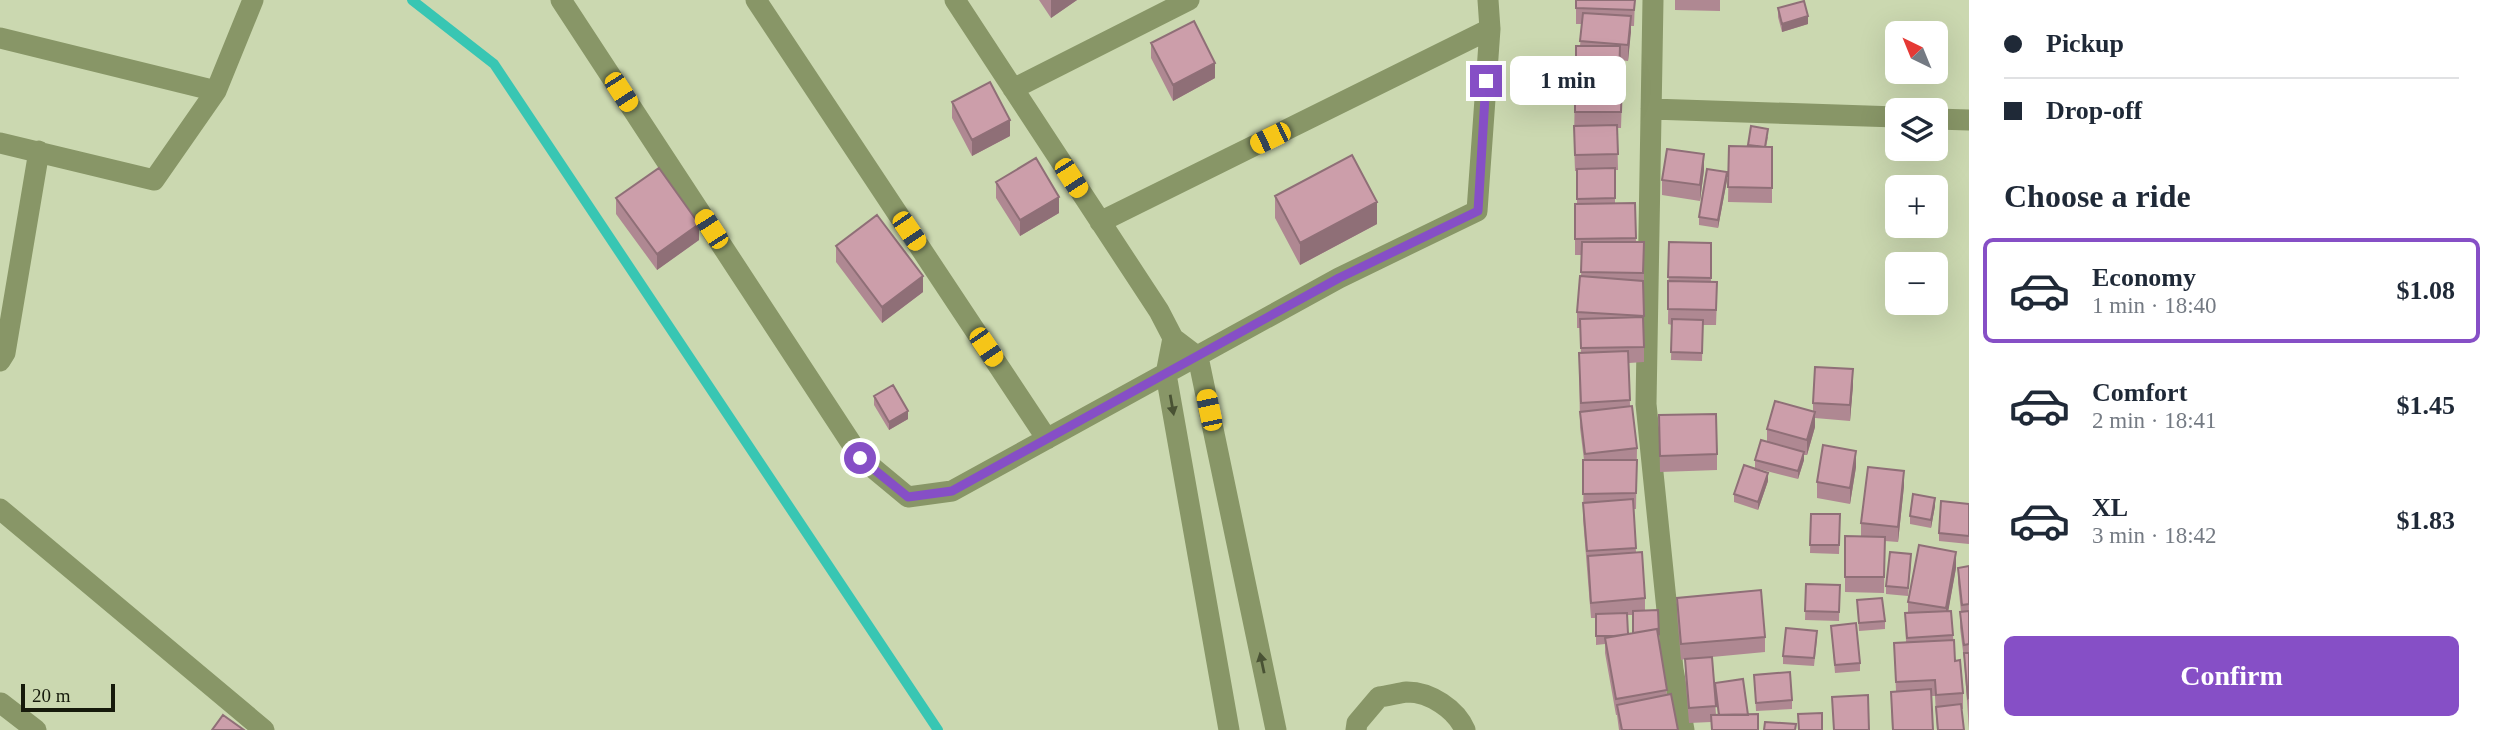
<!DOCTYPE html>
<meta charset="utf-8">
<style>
body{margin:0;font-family:Georgia,serif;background:#f2f2f3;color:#1f2937;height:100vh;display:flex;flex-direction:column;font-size:26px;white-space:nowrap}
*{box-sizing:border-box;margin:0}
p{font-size:23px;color:#747a83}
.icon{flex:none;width:38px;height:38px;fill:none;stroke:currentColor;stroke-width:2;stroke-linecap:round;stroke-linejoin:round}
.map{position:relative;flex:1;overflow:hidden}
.details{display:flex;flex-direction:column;background:#fff;width:525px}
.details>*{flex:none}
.banner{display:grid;align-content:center;height:154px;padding:0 35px;background:#fff}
.needle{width:46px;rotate:317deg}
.buttons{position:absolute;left:1885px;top:21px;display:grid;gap:14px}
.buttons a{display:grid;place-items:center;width:63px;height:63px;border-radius:10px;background:#fff;box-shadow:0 7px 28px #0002;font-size:35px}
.scale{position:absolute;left:21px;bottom:18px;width:94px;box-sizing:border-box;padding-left:7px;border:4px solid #161a0b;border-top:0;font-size:19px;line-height:24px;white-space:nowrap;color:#161a0b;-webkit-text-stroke:5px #cbd8b0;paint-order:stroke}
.end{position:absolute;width:32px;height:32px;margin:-16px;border:9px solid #864fc6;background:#fff;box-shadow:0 0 0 4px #fff}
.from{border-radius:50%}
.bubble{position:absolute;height:49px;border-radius:10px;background:#fff;box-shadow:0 7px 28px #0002;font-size:23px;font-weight:600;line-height:49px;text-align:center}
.car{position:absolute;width:21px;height:42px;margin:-21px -10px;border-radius:9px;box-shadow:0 0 5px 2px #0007;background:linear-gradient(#f5c518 24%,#345 0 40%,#f5c518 0 76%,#345 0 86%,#f5c518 0)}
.banner b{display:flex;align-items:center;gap:24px;height:66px;font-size:26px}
.banner b+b{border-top:2px solid #e0e1e3}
.banner i{width:18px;height:18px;background:#1f2937}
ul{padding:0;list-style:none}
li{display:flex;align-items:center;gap:21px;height:105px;margin:0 14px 10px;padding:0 21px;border:4px solid transparent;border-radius:10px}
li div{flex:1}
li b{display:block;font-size:26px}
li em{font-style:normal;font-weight:600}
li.active{border-color:#864fc6}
li>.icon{width:63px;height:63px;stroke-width:1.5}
h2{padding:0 35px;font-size:32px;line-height:84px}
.primary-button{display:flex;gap:14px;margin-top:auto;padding:14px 35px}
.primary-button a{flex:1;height:80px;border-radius:10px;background:#864fc6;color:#fff;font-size:28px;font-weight:600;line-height:80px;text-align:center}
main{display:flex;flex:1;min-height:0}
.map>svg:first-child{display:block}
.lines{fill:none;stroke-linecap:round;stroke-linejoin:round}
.stream{stroke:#38c6b3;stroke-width:10}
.minor{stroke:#889667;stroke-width:21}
.wall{fill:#af8892;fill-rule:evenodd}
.shaded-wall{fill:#8f6f77}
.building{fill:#cc9eaa;stroke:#8f6f77;stroke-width:2}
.oneway{fill:#495234}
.route{stroke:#864fc6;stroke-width:9}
</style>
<main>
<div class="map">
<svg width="1969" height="730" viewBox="0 0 1969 730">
<rect width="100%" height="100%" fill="#cbd8b0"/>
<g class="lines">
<path class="stream" d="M412,0l82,64 444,666"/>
<path class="minor" d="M561,0l300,458 47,39 44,-6 387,-213 138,-67 13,-182 -2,-29
M756,0l291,439
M955,0l204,311 14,27 25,19 78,373
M1653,0l-7,404 27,265 11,61
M0,38l216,53
M1013,89l176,-89
M1651,109l246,8
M1936,119l33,1
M0,143l154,37 62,-89 37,-91
M1100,222l390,-193
M1173,338l-7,36 63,356
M0,361l5,-8 34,-202
M0,509l264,221
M1,703l35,27
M1356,730l1,-7 22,-26c9,-1 19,-4 28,-5 23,0 49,17 58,38"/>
</g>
<path class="wall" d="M1039,0h38l-26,18z
M1576,0h59l-1,26h-3l-3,35 -8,-1v21l2,16 -1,31h-4l1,42h-3v33h20l1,39h8v120l-15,1 1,43 7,42 -1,61h-3l3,43 9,46v12l14,28 8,57 11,35h-59l-2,-15h-1l-11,-62v-9l-9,1v-27h-5l-8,-99 1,-59 -4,-32 -1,-75h2l-1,-25h-3v-16l4,-36 1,-21h-7v-51h2v-33h-2l-1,-29 1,-61 1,-35h4l2,-22h-6zM1628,615h5v18l-5,1z
M1675,0h45v11l-45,-1z
M1778,8l30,16 -26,8 -4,-15z
M1151,43l64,35 -42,23 -22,-43z
M952,102l58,34 -38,20 -20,-38z
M1751,126l17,11 -2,10h6v56l-44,-1 1,-56h19z
M1704,170l-4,31 -38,-6v-15z
M1727,180l-9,48 -19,-3v-8z
M996,182l63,31 -39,23 -24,-38z
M1275,196l102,28 -77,41 -25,-47z
M616,198l83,42 -42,30 -41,-56z
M1669,242l42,1v39l6,16 -1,27h-13l-1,36 -31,-1 1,-35 -4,-1z
M836,246l87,46 -41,31 -46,-61z
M1853,385l-3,36 -35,-3v9l-8,28h-3v5l-6,19 -43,-11v-8l12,-18v-13l46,-18v-8z
M874,396l34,23 -19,11 -15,-25z
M1659,415l58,39v16l-57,2z
M1856,467l-6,37 -33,-6v-16z
M1768,481l-10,29 -24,-8v-8z
M1904,486l-6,56 -13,-1 -1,52 -39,-1v-56h16v-13z
M1969,504v40l-30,-3v-8z
M1935,506l-4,22 -21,-4v-8z
M1811,514h29l-1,40 -29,-1z
M1911,563l-3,33 -22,-2v-8z
M1969,566v164l-5,-71 -4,-31v-16h1l-3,-29v-15z
M1956,568l-8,43h3l4,50 8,32v16h-2l3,21h-27l-1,-15 -1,-19h-4l2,34h-41l-1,-38 5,-1 -2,-48 12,-1 -1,-29h3v-11z
M1806,584l34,1 -1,36 -34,-1z
M1677,598l88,39v15l-53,5 4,58h2l-3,-32 33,32 -37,7 -22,1 -4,-48v-16l-4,1 -4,-46z
M1857,600l28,21v8l-26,2z
M1831,626l29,37v8l-25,2z
M1817,639l-3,27 -31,-2v-8z
M1754,675l38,25v9l-36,2z"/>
<path class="shaded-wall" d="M1051,0h26l-26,18z
M1631,16v16l-3,29v-16z
M1808,16v8l-26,8v-8z
M1215,63v15l-42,23v-16z
M1010,120v16l-38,20v-16z
M1704,154v16l-4,31v-16z
M1727,172v8l-9,48v-8z
M1059,197v16l-39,23v-16z
M1377,202v22l-77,41v-22z
M699,224v16l-42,30v-16z
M923,276v16l-41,31v-16z
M1853,369v16l-3,36v-16z
M908,411v8l-19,11v-8z
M1815,412v15l-8,28v-15z
M1856,451v16l-6,37v-16z
M1804,452v8l-6,19v-8z
M1904,471v15l-6,56v-15z
M1768,473v8l-10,29v-8z
M1935,498v8l-4,22v-8z
M1956,552v16l-10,56v-16z"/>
<path class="building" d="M1576,0h59l-1,10 -58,-2z
M1804,1l4,15 -26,8 -4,-16z
M1583,13l48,3 -3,29 -48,-4z
M1194,21l21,42 -42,22 -22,-42z
M1576,46h44l-1,33h-43z
M1575,81h47l-1,31h-46z
M990,82l20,38 -38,20 -20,-38z
M1617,125l1,29 -43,1 -1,-29z
M1751,126l17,3 -3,18 -17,-2z
M1729,146l43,1v41l-44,-1z
M1667,149l37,5 -4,31 -38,-5z
M1352,155l25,47 -77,41 -25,-47z
M1036,158l23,39 -39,23 -24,-38z
M659,168l40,56 -42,30 -41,-56z
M1615,168v30l-38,1v-30z
M1707,169l20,3 -9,48 -19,-3z
M1635,203l1,35 -61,1v-35z
M877,215l46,61 -41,31 -46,-61z
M1582,242h62l-1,31 -62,-1z
M1669,242l42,1v35l-43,-1z
M1580,276l63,5 1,35 -67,-4z
M1668,281l49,1 -1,28 -48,-1z
M1643,317l1,30 -63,1 -1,-29z
M1672,319l31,1 -1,33 -31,-1z
M1628,351l2,49 -49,3 -2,-50z
M1815,367l38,2 -3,36 -37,-2z
M893,385l15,26 -19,11 -15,-26z
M1775,401l40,11 -8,28 -40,-11z
M1632,406l5,42 -52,6 -5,-42z
M1716,414l1,40 -57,2 -1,-41z
M1761,440l43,12 -6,19 -43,-11z
M1823,445l33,6 -6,37 -33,-6z
M1583,460h54l-1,33 -53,1z
M1744,465l24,8 -10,29 -24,-8z
M1868,467l36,4 -6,56 -37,-4z
M1913,494l22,4 -4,22 -21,-4z
M1633,499l3,49 -49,3 -4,-48z
M1941,501l28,3v32l-30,-3z
M1811,514h29l-1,31h-29z
M1845,536l40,1 -1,40h-39z
M1919,545l37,7 -10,56 -38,-6z
M1642,552l3,46 -54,5 -3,-47z
M1890,552l21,2 -3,34 -22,-2z
M1969,566v38l-7,1 -4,-37z
M1806,584l34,1 -1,27 -34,-1z
M1761,590l4,47 -84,7 -4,-46z
M1882,598l3,23 -26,2 -2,-23z
M1658,610l1,25 -2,-6 -24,4v-22z
M1951,611l2,24 -46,3 -2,-25z
M1969,611v33l-5,1 -4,-33z
M1627,613l1,21 -14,2h-18v-22z
M1856,623l4,40 -25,2 -4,-39z
M1786,628l31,3 -3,27 -31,-2z
M1657,629l10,61 -51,9 -11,-61z
M1954,640l1,21 5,-1 3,33 -27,2 -1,-15 -39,2 -2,-39z
M1964,653h5v44l-1,1z
M1712,657l4,49 -27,2 -4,-49z
M1790,672l2,28 -36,3 -2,-28z
M1743,679l5,36h-29l-4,-32z
M1931,689l2,41h-40l-2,-38z
M1671,694l7,36h-56l-5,-25z
M1868,695l1,35h-35l-2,-33z
M1961,704l3,26h-26l-2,-23z
M1822,713v17h-23l-1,-16z
M1758,714v16h-46l-1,-15z
M223,715l21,15h-32z
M1765,722l31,2 -1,6h-31z"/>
<defs><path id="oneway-solid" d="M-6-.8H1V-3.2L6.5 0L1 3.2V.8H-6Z" transform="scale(1.75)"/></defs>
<g class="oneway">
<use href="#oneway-solid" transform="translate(1172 405) rotate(80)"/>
<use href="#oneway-solid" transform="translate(1262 663) rotate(-102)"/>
</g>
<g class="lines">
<path class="route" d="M860,458l48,39 44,-6 387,-213 139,-67 8,-130"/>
</g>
</svg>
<div class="buttons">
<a><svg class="needle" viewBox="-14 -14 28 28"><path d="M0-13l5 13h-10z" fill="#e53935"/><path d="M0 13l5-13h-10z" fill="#747a83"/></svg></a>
<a><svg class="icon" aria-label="layers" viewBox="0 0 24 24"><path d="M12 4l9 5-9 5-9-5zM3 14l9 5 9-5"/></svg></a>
<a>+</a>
<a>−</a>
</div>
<div class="scale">20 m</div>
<i class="end from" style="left:860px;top:458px"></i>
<i class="end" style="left:1486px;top:81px"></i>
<div class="bubble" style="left:1510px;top:56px;width:116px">1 min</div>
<i class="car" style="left:621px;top:92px;rotate:147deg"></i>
<i class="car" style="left:1270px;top:138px;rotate:244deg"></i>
<i class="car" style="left:1071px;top:178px;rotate:147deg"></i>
<i class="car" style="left:711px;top:229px;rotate:327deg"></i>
<i class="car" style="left:909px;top:231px;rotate:146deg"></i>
<i class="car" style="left:986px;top:347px;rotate:146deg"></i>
<i class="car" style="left:1209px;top:410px;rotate:348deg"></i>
</div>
<section class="details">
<div class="banner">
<b><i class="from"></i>Pickup</b>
<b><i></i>Drop-off</b>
</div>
<h2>Choose a ride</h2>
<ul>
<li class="active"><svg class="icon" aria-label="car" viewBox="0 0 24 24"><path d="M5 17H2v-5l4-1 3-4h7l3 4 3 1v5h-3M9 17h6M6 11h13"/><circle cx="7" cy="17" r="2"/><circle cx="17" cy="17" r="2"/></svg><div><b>Economy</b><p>1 min · 18:40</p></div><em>$1.08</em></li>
<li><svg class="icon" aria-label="car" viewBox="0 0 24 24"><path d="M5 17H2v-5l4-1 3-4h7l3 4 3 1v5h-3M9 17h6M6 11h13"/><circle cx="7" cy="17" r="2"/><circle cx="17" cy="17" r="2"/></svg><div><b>Comfort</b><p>2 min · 18:41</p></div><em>$1.45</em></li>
<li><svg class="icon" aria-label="car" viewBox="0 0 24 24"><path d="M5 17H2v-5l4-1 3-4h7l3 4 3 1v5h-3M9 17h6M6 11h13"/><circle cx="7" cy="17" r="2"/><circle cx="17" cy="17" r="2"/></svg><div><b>XL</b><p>3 min · 18:42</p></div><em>$1.83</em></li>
</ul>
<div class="primary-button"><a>Confirm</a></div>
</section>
</main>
